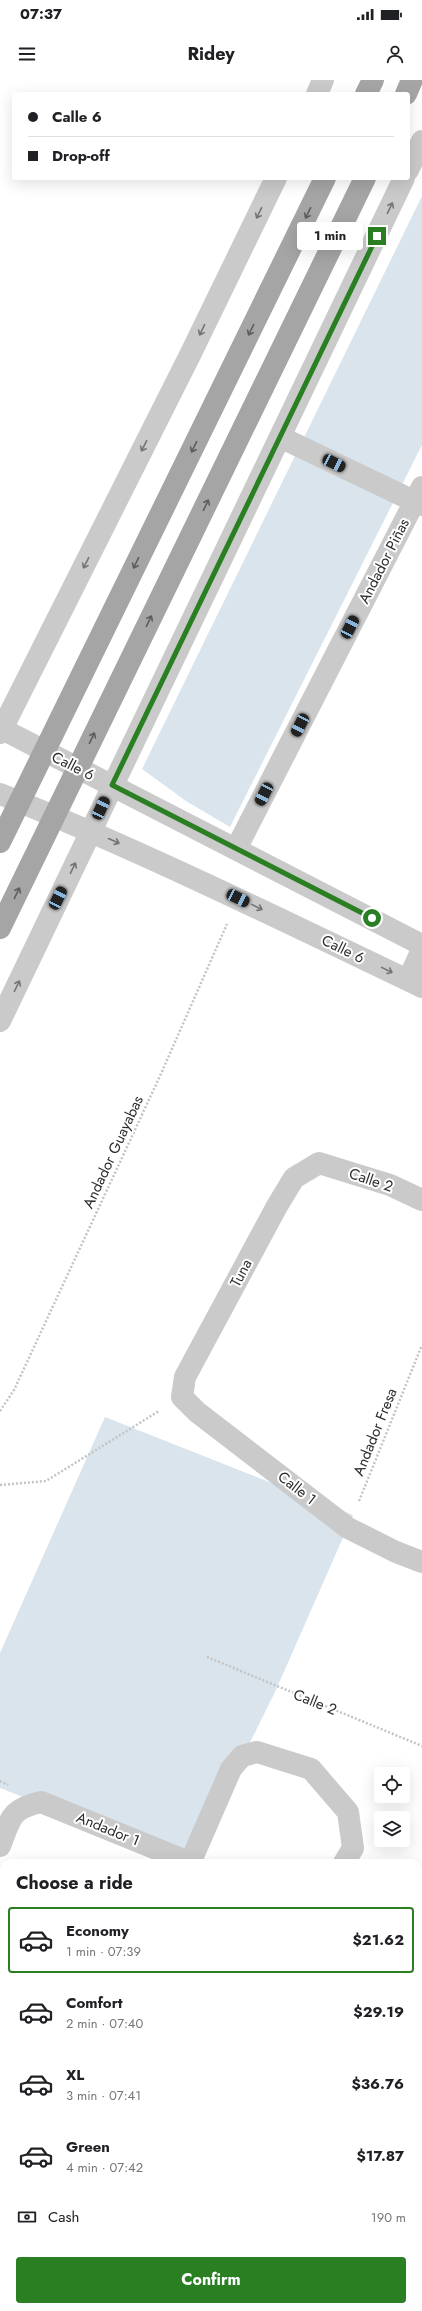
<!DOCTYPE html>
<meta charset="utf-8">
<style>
body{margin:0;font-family:Jost,sans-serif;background:#f6f6f6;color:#202124;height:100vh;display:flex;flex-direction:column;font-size:15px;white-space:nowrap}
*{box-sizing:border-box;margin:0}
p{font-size:13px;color:#757577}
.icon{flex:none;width:22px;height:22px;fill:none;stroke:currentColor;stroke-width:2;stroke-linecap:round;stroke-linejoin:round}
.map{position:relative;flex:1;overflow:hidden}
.side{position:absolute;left:0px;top:1779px;width:422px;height:452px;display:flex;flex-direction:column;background:#fff;border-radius:12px 12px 0 0;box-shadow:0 4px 16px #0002}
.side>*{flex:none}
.hud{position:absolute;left:12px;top:12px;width:398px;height:88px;border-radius:4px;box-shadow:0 4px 16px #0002;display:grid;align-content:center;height:88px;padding:0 16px;background:#fff}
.buttons{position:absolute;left:374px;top:1687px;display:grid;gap:8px}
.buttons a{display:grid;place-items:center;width:36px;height:36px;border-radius:4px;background:#fff;box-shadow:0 4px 16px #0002;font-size:20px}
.end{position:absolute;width:18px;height:18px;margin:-9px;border:5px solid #2a7f23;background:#fff;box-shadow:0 0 0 2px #fff}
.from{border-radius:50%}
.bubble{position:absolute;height:28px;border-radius:4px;background:#fff;box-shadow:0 4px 16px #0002;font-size:13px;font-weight:700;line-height:28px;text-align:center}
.car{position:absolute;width:12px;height:24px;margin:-12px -6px;border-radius:5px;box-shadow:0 0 3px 1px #0007;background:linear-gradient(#222 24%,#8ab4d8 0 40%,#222 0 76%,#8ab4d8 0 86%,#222 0)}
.hud b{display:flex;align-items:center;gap:14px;height:38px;font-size:15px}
.hud b+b{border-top:1px solid #e0e0e0}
.hud i{width:10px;height:10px;background:#202124}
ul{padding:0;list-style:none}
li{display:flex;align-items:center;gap:12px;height:66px;margin:0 8px 6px;padding:0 8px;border:2px solid transparent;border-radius:4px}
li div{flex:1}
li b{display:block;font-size:15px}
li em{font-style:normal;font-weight:700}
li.active{border-color:#2a7f23}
li>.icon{width:36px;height:36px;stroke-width:1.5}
h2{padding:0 16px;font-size:18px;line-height:48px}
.pay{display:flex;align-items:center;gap:10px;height:44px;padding:0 16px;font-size:15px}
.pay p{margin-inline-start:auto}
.cta{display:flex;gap:8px;margin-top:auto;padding:8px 16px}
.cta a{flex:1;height:46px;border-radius:4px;background:#2a7f23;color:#fff;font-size:16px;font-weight:700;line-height:46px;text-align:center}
.status{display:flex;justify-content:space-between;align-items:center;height:28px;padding:0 20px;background:#fff;direction:ltr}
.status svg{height:11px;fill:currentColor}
header{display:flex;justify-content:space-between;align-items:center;height:52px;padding:0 16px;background:#fff;font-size:18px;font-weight:700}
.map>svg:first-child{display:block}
.green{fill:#d9e4ec}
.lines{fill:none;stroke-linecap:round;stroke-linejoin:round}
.path{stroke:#c4c4c4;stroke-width:2.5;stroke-dasharray:2 2;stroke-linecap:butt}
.minor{stroke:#cacaca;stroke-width:22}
.tertiary{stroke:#cacaca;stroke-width:22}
.primary{stroke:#a5a5a5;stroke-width:22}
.oneway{stroke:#747474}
.oneway2{stroke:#5d5d5d}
.route{stroke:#2a7f23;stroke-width:5}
.labels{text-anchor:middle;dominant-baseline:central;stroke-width:4;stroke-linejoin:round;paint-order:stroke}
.street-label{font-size:15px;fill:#2d2d2d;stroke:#fff}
</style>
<div class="status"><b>07:37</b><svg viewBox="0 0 49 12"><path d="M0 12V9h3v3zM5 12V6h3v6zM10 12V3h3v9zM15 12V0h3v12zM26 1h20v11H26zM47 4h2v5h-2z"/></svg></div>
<header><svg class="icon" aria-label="menu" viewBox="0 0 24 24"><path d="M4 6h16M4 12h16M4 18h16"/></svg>Ridey<svg class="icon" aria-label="person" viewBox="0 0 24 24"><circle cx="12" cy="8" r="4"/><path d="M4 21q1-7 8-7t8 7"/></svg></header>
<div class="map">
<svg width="422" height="2231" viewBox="0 0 422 2231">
<rect width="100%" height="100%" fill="#fff"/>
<path class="green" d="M422,116v249l-192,382 -44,-26 -44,-32z
M105,1337l248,98 -78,177 -81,163 -10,5 -184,-72v-135z"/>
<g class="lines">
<path class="path" d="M0,1331l14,-21 146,-314 67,-152
M0,1405l46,-4 113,-70
M359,1421l63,-156
M207,1577l215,89
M0,1701l8,4"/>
<path class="minor" d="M280,357l142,68
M2,649l420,216
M0,714c144,58 282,126 422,193
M236,769l186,-362
M408,900l14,-30
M422,1120l-32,-15 -71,-22 -25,15 -17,28 -92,171 -3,20 15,15 151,116 48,24 26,10
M0,1766c11,-28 10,-37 41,-44l150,61
M190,1783l41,-94 11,-13 15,-4 54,17 37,43 5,36 -9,15
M0,2059h4
M418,2180l4,-1
M14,2231l1,-4
M257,2231l2,-4"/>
<path class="tertiary" d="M317,14l6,-14
M408,90l14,-29
M0,653l191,-380 85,-175
M0,941l404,-843"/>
<path class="primary" d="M366,14l7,-14
M406,14l6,-14
M0,762l325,-664
M0,848l365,-750"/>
</g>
<defs><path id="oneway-shaft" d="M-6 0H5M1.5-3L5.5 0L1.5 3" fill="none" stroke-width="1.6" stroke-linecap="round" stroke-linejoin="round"/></defs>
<g class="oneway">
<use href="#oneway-shaft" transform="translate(390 128) rotate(-64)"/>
<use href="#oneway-shaft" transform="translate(259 133) rotate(116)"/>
<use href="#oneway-shaft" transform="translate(202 250) rotate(116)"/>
<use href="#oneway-shaft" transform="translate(144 366) rotate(117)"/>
<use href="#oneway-shaft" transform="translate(86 483) rotate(117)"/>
<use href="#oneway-shaft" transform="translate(114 761) rotate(24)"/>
<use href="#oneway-shaft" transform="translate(73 788) rotate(-64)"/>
<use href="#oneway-shaft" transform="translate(257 827) rotate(26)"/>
<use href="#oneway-shaft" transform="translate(387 890) rotate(26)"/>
<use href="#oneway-shaft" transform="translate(17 906) rotate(-64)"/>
</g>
<g class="oneway2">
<use href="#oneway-shaft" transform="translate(308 133) rotate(116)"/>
<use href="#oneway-shaft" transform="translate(251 250) rotate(116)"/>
<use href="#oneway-shaft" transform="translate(194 367) rotate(116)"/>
<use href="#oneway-shaft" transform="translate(206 425) rotate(-64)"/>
<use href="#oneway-shaft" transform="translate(136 483) rotate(116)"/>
<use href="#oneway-shaft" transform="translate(149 541) rotate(-64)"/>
<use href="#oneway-shaft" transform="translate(92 658) rotate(-64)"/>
<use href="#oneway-shaft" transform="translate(17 813) rotate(-64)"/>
</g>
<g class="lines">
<path class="route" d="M372,838l-260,-133 265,-549"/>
</g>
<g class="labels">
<g class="street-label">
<text transform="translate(384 481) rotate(-63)">Andador Piñas</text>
<text transform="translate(73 686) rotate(27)">Calle 6</text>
<text transform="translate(343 869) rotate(26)">Calle 6</text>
<text transform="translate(113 1072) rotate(-65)">Andador Guayabas</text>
<text transform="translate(371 1100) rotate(19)">Calle 2</text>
<text transform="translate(241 1193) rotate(-62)">Tuna</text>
<text transform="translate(375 1352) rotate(-68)">Andador Fresa</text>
<text transform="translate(297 1408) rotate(38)">Calle 1</text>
<text transform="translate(315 1622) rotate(22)">Calle 2</text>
<text transform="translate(108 1749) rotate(22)">Andador 1</text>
</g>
</g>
</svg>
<div class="buttons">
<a><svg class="icon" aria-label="locate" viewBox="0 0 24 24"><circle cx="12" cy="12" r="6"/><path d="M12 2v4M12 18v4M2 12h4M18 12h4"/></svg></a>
<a><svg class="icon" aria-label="layers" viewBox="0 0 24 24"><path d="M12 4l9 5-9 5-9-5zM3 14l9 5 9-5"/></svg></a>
</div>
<i class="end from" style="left:372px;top:838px"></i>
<i class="end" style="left:377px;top:156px"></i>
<div class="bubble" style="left:297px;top:142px;width:66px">1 min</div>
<i class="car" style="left:334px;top:383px;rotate:116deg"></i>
<i class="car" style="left:350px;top:547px;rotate:27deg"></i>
<i class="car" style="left:300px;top:645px;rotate:207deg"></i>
<i class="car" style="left:264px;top:714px;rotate:207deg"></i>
<i class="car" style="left:101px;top:728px;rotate:25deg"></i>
<i class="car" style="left:58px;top:818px;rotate:26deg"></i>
<i class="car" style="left:238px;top:818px;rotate:116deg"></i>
<div class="hud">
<b><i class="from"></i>Calle 6</b>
<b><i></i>Drop-off</b>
</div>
<section class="side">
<h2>Choose a ride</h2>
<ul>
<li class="active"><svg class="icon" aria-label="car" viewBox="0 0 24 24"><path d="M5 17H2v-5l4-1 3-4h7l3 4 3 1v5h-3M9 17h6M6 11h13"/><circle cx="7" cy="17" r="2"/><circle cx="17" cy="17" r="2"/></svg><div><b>Economy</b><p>1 min · 07:39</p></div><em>$21.62</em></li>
<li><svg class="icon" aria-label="car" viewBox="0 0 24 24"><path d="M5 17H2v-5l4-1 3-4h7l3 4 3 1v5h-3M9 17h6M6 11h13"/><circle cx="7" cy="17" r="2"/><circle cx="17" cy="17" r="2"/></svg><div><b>Comfort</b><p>2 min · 07:40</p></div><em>$29.19</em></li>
<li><svg class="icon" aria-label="car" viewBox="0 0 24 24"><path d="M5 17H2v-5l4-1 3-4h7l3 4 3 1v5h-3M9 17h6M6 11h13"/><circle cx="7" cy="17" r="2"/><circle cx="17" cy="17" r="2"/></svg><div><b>XL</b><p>3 min · 07:41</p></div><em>$36.76</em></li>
<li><svg class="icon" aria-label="car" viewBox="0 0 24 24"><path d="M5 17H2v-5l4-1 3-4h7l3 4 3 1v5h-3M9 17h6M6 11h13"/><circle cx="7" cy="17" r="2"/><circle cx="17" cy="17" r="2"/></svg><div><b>Green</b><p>4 min · 07:42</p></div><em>$17.87</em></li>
</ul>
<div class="pay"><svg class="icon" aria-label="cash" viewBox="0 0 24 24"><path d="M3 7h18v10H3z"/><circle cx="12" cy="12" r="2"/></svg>Cash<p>190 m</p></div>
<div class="cta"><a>Confirm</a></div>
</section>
</div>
